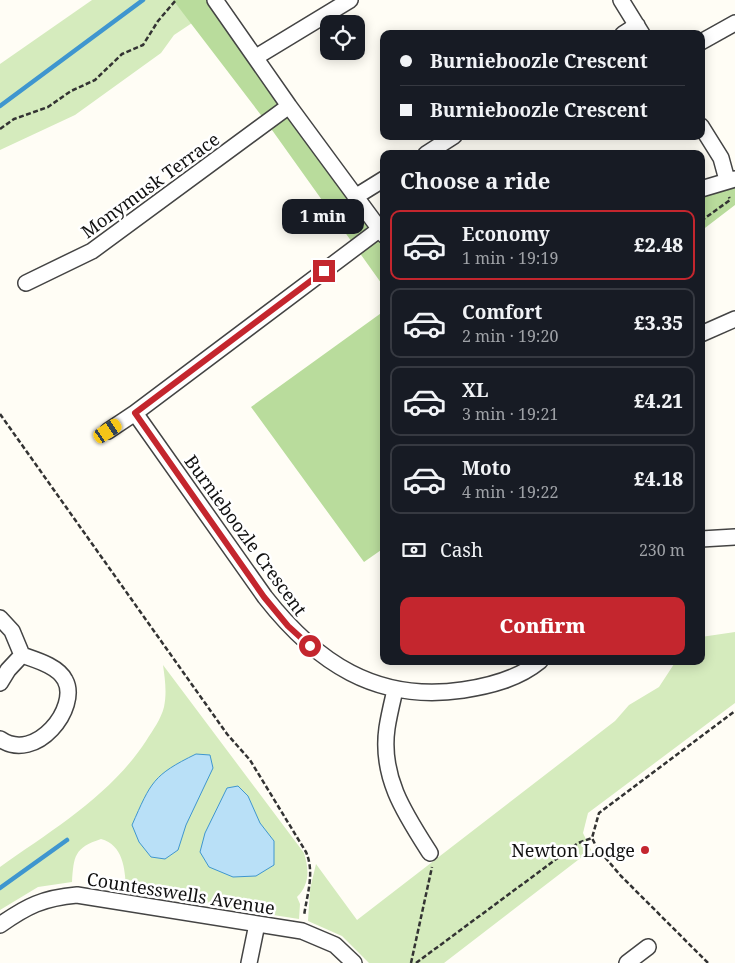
<!DOCTYPE html>
<meta charset="utf-8">
<style>
body{margin:0;font-family:"Noto Serif",serif;background:#242831;color:#f1f3f6;height:100vh;display:flex;flex-direction:column;font-size:19px;white-space:nowrap}
*{box-sizing:border-box;margin:0}
p{font-size:16px;color:#9ea1a6}
.icon{flex:none;width:28px;height:28px;fill:none;stroke:currentColor;stroke-width:2;stroke-linecap:round;stroke-linejoin:round}
.map{position:relative;flex:1;overflow:hidden}
.sheet{position:absolute;left:380px;top:150px;width:325px;height:515px;display:flex;flex-direction:column;background:#171b24;border-radius:10px;box-shadow:0 2px 12px #0003}
.sheet>*{flex:none}
.top-card{position:absolute;left:380px;top:30px;width:325px;height:110px;border-radius:10px;box-shadow:0 2px 12px #0003;display:grid;align-content:center;height:110px;padding:0 20px;background:#171b24}
.controls{position:absolute;left:320px;top:15px;display:grid;gap:10px}
.controls a{display:grid;place-items:center;width:45px;height:45px;border-radius:10px;background:#171b24;box-shadow:0 2px 12px #0003;font-size:25px}
.end{position:absolute;width:22px;height:22px;margin:-11px;border:6px solid #c4262e;background:#fff;box-shadow:0 0 0 2px #fff}
.from{border-radius:50%}
.bubble{position:absolute;height:35px;border-radius:10px;background:#171b24;box-shadow:0 2px 12px #0003;font-size:16px;font-weight:800;line-height:35px;text-align:center}
.car{position:absolute;width:15px;height:30px;margin:-15px -8px;border-radius:6px;box-shadow:0 0 4px 1px #0007;background:linear-gradient(#f5c518 24%,#345 0 40%,#f5c518 0 76%,#345 0 86%,#f5c518 0)}
.top-card b{display:flex;align-items:center;gap:18px;height:48px;font-size:19px}
.top-card b+b{border-top:1px solid #363941}
.top-card i{width:12px;height:12px;background:#f1f3f6}
ul{padding:0;list-style:none}
li{display:flex;align-items:center;gap:15px;height:70px;margin:0 10px 8px;padding:0 10px;border:2px solid #363941;border-radius:10px}
li div{flex:1}
li b{display:block;font-size:19px}
li em{font-style:normal;font-weight:800}
li.on{border-color:#c4262e}
li>.icon{width:45px;height:45px;stroke-width:1.5}
h2{padding:0 20px;font-size:22px;line-height:60px}
.pay{display:flex;align-items:center;gap:12px;height:55px;padding:0 20px;font-size:19px}
.pay p{margin-inline-start:auto}
.primary-button{display:flex;gap:10px;margin-top:auto;padding:10px 20px}
.primary-button a{flex:1;height:58px;border-radius:10px;background:#c4262e;color:#fff;font-size:20px;font-weight:800;line-height:58px;text-align:center}
.map>svg:first-child{display:block}
.green{fill:#d5ebbd}
.forest{fill:#b9dc9c}
.water{fill:#b9e0f7;stroke:#3f96cf}
.lines{fill:none;stroke-linecap:round;stroke-linejoin:round}
.stream{stroke:#3f96cf;stroke-width:4.5}
.minor-casing{stroke:#444;stroke-width:18}
.path{stroke:#333;stroke-width:2.5;stroke-dasharray:5 2.5;stroke-linecap:butt}
.minor{stroke:#fff;stroke-width:15}
.route{stroke:#c4262e;stroke-width:6}
.poi-dot{fill:#c4262e;stroke:#fff;stroke-width:2}
.labels{text-anchor:middle;dominant-baseline:central;stroke-width:5;stroke-linejoin:round;paint-order:stroke}
.street-label{font-size:18px;fill:#111;stroke:#fff}
.poi-label{font-size:18px;fill:#111;stroke:#fff;text-anchor:end}
</style>
<div class="map">
<svg width="735" height="963" viewBox="0 0 735 963">
<rect width="100%" height="100%" fill="#fffdf5"/>
<path class="green" d="M92,0h81l19,23 -18,12 -13,18 -86,62 -75,35v-86z
M735,632v71l-147,110 -5,20 8,17 -147,113h-75l-27,-27 -34,-15 2,-32 6,-25 41,56 258,-199 14,-16 30,-18 17,-26h25v-24z
M163,665l141,188c5,16 6,31 -7,44l3,7 -1,15 -90,-14 -4,-7 -70,-11 -4,2h-5c-1,-21 -3,-44 -25,-50 -27,9 -27,17 -29,43l-34,5 -38,23v-43c52,-37 110,-71 146,-126 7,-11 15,-22 18,-34 3,-14 1,-28 -1,-42z"/>
<path class="forest" d="M173,0h42l169,235v52l-117,-164z
M735,179v26l-34,26v-42z
M384,311v237l-20,14 -113,-155z"/>
<path class="water" d="M196,754l14,1 3,13 -27,57 -8,25 -13,9 -14,-2 -12,-15 -7,-17c19,-43 21,-50 64,-71z
M238,786l10,10 12,27 14,18v24l-18,11 -23,1 -24,-10 -9,-15 5,-19 22,-45z"/>
<g class="lines">
<path class="stream" d="M0,106l143,-106
M0,888l67,-48"/>
<g class="minor-casing">
<path id="minor" d="M215,0l74,106 95,129
M621,0l21,34
M623,34l14,-9
M701,42l34,-19
M256,57l94,-57
M701,126l20,32 6,22
M426,154l28,-18
M701,189l34,-10
M355,197l29,-18
M380,229l-245,184 130,184c51,65 111,106 198,93 27,-4 55,-11 77,-29
M26,283l66,-32 197,-145
M701,334l34,-15
M108,431l27,-18
M701,539l34,-2
M0,618l12,13 10,24
M0,683l8,-13 14,-15c14,5 36,11 43,25 15,27 -29,84 -65,59
M395,690c-3,13 -6,25 -8,38 -7,49 18,86 43,125
M0,925c27,-19 43,-27 77,-30l225,36 33,14 19,18
M249,963l8,-39
M627,963l21,-16"/>
</g>
<path class="path" d="M0,129l14,-10 34,-12 23,-16 24,-11 27,-26 21,-9 15,-24 18,-21
M701,221l29,-21 -1,-3
M0,414l227,320 23,26 56,92c9,21 1,42 -2,64
M411,963l21,-96
M416,963l162,-120 14,-5
M708,963l-87,-87 -24,-28 -5,-10 7,-25 136,-102"/>
<use href="#minor" class="minor"/>
</g>
<g class="lines">
<path class="route" d="M310,646l-22,-20 -24,-29 -129,-184 189,-142"/>
</g>
<circle class="poi-dot" cx="645" cy="850" r="5"/>
<g class="labels">
<g class="street-label">
<text transform="translate(150 185) rotate(-36)">Monymusk Terrace</text>
<text transform="translate(246 535) rotate(54)">Burnieboozle Crescent</text>
<text transform="translate(181 893) rotate(9)">Countesswells Avenue</text>
</g>
<g class="poi-label">
<text x="635" y="850">Newton Lodge</text>
</g>
</g>
</svg>
<div class="controls">
<a><svg class="icon" aria-label="locate" viewBox="0 0 24 24"><circle cx="12" cy="12" r="6"/><path d="M12 2v4M12 18v4M2 12h4M18 12h4"/></svg></a>
</div>
<i class="end from" style="left:310px;top:646px"></i>
<i class="end" style="left:324px;top:271px"></i>
<div class="bubble" style="left:282px;top:199px;width:82px">1 min</div>
<i class="car" style="left:108px;top:431px;rotate:56deg"></i>
<div class="top-card">
<b><i class="from"></i>Burnieboozle Crescent</b>
<b><i></i>Burnieboozle Crescent</b>
</div>
<section class="sheet">
<h2>Choose a ride</h2>
<ul>
<li class="on"><svg class="icon" aria-label="car" viewBox="0 0 24 24"><path d="M5 17H2v-5l4-1 3-4h7l3 4 3 1v5h-3M9 17h6M6 11h13"/><circle cx="7" cy="17" r="2"/><circle cx="17" cy="17" r="2"/></svg><div><b>Economy</b><p>1 min · 19:19</p></div><em>£2.48</em></li>
<li><svg class="icon" aria-label="car" viewBox="0 0 24 24"><path d="M5 17H2v-5l4-1 3-4h7l3 4 3 1v5h-3M9 17h6M6 11h13"/><circle cx="7" cy="17" r="2"/><circle cx="17" cy="17" r="2"/></svg><div><b>Comfort</b><p>2 min · 19:20</p></div><em>£3.35</em></li>
<li><svg class="icon" aria-label="car" viewBox="0 0 24 24"><path d="M5 17H2v-5l4-1 3-4h7l3 4 3 1v5h-3M9 17h6M6 11h13"/><circle cx="7" cy="17" r="2"/><circle cx="17" cy="17" r="2"/></svg><div><b>XL</b><p>3 min · 19:21</p></div><em>£4.21</em></li>
<li><svg class="icon" aria-label="car" viewBox="0 0 24 24"><path d="M5 17H2v-5l4-1 3-4h7l3 4 3 1v5h-3M9 17h6M6 11h13"/><circle cx="7" cy="17" r="2"/><circle cx="17" cy="17" r="2"/></svg><div><b>Moto</b><p>4 min · 19:22</p></div><em>£4.18</em></li>
</ul>
<div class="pay"><svg class="icon" aria-label="cash" viewBox="0 0 24 24"><path d="M3 7h18v10H3z"/><circle cx="12" cy="12" r="2"/></svg>Cash<p>230 m</p></div>
<div class="primary-button"><a>Confirm</a></div>
</section>
</div>
